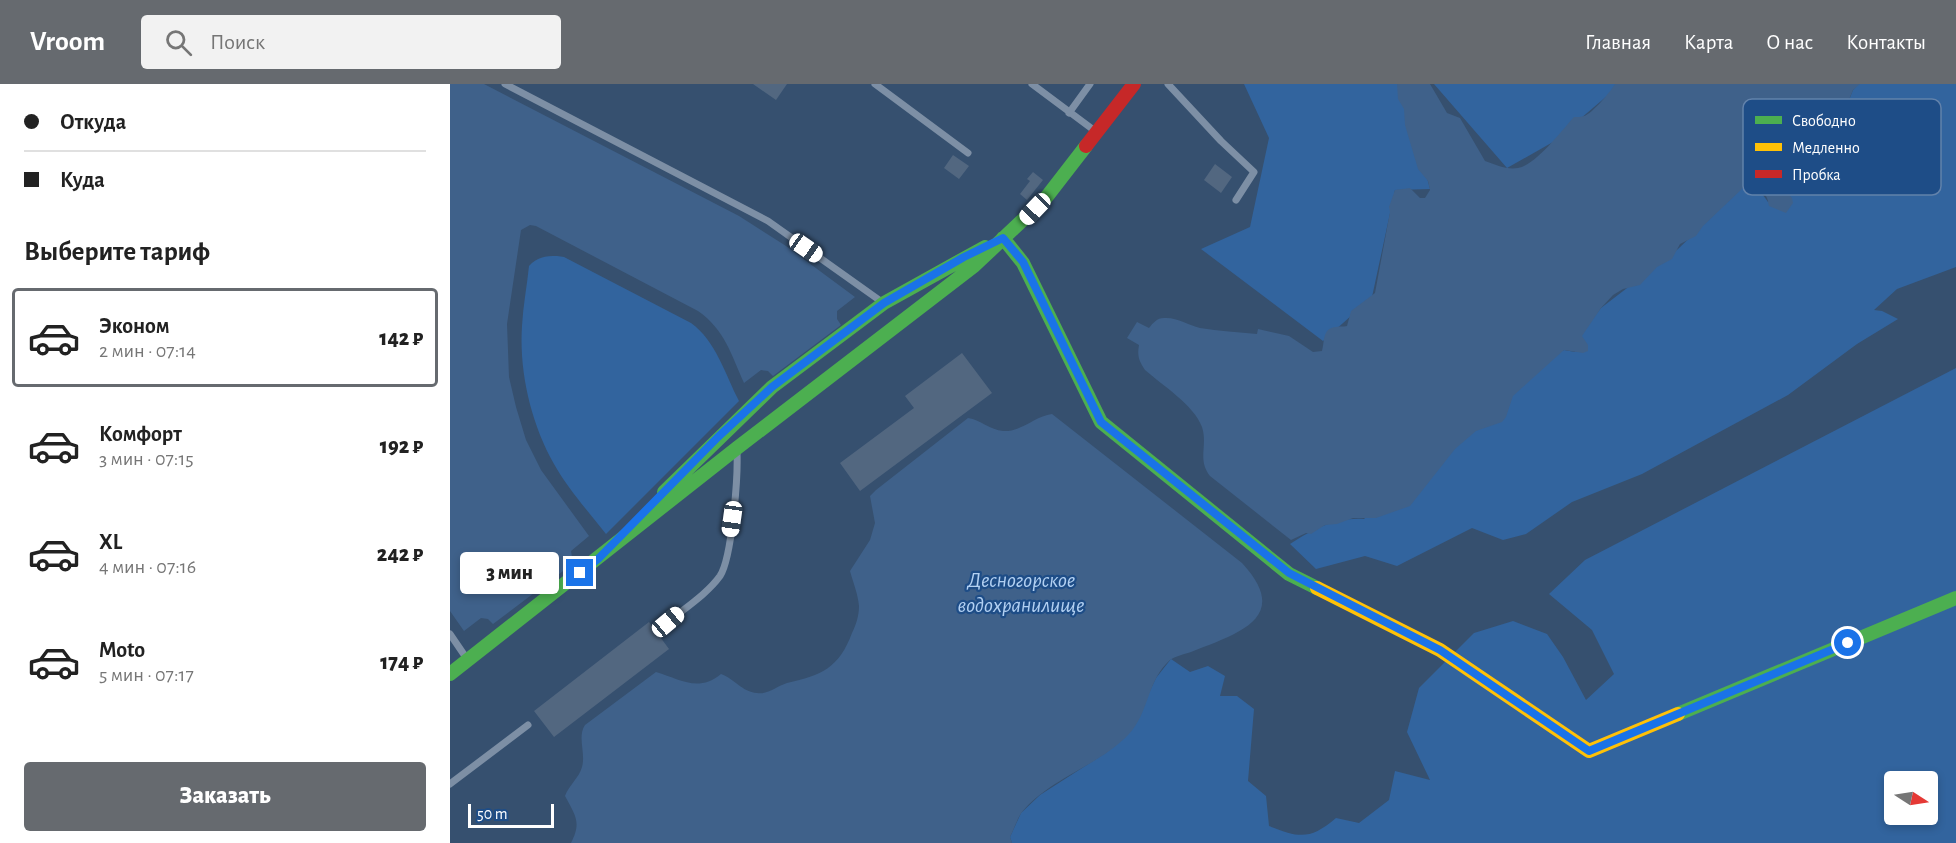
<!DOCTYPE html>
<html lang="ru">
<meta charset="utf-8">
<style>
body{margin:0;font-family:"Alegreya Sans",sans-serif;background:#f2f2f2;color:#222;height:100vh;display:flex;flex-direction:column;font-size:22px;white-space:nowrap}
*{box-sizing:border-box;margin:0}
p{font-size:20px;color:#767676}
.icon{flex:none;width:33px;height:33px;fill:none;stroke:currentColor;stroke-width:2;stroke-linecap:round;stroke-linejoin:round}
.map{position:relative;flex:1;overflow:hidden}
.panel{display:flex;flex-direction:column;background:#fff;width:450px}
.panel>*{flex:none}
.banner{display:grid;align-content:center;height:132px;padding:0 24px;background:#fff}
.needle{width:39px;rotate:102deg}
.buttons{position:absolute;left:1434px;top:687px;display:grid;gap:12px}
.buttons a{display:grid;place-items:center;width:54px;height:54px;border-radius:6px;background:#fff;box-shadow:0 3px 9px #0003;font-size:30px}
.scale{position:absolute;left:18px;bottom:15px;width:86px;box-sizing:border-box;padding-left:6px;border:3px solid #fff;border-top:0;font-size:16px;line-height:21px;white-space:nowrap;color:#fff;-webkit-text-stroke:4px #1e4d87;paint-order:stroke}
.end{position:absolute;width:27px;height:27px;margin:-14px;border:8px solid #1a73e8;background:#fff;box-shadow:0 0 0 3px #fff}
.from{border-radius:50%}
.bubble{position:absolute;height:42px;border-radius:6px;background:#fff;box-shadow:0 3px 9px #0003;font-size:20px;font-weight:800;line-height:42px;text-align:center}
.car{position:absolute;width:18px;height:36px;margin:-18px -9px;border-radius:8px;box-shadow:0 0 4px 2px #0007;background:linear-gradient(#fff 24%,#345 0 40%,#fff 0 76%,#345 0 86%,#fff 0)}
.banner b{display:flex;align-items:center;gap:21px;height:57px;font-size:22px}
.banner b+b{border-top:2px solid #e0e0e0}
.banner i{width:15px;height:15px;background:#222}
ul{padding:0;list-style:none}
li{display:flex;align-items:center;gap:18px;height:99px;margin:0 12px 9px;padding:0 12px;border:3px solid transparent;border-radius:6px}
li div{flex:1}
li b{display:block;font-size:22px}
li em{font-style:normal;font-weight:800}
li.current{border-color:#666a6f}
li>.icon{width:54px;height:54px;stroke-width:1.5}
h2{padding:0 24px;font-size:27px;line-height:72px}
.primary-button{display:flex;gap:12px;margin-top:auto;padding:12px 24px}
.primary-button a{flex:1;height:69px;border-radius:6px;background:#666a6f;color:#fff;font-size:24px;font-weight:800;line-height:69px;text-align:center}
header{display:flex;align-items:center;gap:36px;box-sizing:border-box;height:84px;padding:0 30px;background:#666a6f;color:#fff}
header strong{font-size:28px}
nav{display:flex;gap:33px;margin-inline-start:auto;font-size:21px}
.search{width:420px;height:54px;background:#f2f2f2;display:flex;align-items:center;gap:15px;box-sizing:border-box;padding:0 21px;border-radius:6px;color:#767676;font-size:22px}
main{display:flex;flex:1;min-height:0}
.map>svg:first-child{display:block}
.green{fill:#32649e;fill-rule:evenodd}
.water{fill:#3f618a}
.building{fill:#526780}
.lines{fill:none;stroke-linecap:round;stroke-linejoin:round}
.lane{stroke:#7d8fa5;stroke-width:7}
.fast{stroke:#4caf50;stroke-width:14}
.slow{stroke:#ffc107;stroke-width:14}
.jam{stroke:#c62828;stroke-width:14}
.route{stroke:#1a73e8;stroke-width:8}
.labels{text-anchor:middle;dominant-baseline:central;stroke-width:4.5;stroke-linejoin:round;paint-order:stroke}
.water-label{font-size:22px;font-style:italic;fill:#b2d0f2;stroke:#1e4d87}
.key{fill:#1e4d87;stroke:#6282ab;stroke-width:1.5}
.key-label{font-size:16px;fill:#fff}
</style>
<header>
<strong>Vroom</strong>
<div class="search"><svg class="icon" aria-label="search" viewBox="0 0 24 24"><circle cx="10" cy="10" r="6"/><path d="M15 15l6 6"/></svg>Поиск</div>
<nav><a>Главная</a><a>Карта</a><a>О нас</a><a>Контакты</a></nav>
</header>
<main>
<section class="panel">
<div class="banner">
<b><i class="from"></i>Откуда</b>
<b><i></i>Куда</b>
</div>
<h2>Выберите тариф</h2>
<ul>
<li class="current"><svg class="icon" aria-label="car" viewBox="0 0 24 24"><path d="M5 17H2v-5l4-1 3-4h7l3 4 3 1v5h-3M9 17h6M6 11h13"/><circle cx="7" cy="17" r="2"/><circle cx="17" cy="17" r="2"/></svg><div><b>Эконом</b><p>2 мин · 07:14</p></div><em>142 ₽</em></li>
<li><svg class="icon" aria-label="car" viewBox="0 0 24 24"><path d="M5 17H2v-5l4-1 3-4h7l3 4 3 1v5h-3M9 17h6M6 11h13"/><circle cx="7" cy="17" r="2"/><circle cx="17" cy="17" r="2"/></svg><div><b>Комфорт</b><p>3 мин · 07:15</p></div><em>192 ₽</em></li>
<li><svg class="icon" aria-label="car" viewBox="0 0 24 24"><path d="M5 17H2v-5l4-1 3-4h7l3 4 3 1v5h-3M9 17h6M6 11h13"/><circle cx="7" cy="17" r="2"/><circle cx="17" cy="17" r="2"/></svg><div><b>XL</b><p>4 мин · 07:16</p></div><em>242 ₽</em></li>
<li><svg class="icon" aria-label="car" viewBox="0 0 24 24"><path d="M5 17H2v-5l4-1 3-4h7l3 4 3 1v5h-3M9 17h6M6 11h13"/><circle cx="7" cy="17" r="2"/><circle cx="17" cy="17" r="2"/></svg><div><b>Moto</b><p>5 мин · 07:17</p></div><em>174 ₽</em></li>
</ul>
<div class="primary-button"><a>Заказать</a></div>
</section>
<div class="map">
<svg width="1506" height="759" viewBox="0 0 1506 759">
<rect width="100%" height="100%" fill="#36506f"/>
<path class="green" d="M794,0h158l28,105 -35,1 -23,107 -49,44 -122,-92 49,-22 19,-89z
M984,0h187l-68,58 -46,26z
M1408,0h98v183l-59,22 -23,21 8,1 16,8 -41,25 -69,51 -146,79 -70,28 -46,32 -23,6 -31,-12 -75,38 -32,-10 -49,13 -26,-25c23,-15 46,-27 74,-25l146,-138 54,-31 11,2 9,-22 17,-22 77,-59 65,-62c11,-2 19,5 25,15l19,-9 -10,-11 -2,-22 27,-29 17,-3 7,-9 20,-12 7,-17z
M107,172l7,1 127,66c25,18 34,51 48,78l-133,133c-18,-23 -38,-45 -52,-70 -23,-41 -35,-92 -32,-138 1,-20 5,-40 7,-60 8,-9 16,-10 28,-10z
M1506,284v475h-944l-2,-6 11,-24 19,-18 67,-43 40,-55 9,-19 15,-19 19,13 18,-6 17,10 -5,20h17l17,13 -6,72 18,15 3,30c31,12 41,14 67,-8l23,5 30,-23 6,-29 35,9 -23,-48 12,-44 55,-55 39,-12 34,13 16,23 23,43 28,-26 -22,-44 -43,-36 36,-34zM1444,698h34v32h-34z"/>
<path class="water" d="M0,0h34l255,132 47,30 69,51 -18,14v8l4,6 -68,51 -5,-5 -7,-1 -17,13c-13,-29 -19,-53 -46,-72l-162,-85 -6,-1 -9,5 -14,94 2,53 7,30 10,33 15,30 48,66 -18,15 1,6 3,5 -82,62 -5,-5 -7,-1 -17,13 -14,-20z
M947,0h33l17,29 13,5 25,43c11,4 22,9 33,7 18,-3 44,-38 56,-51 4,0 7,0 10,-1 8,-2 27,-25 31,-32h245l-7,6 -7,17 -20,12 -7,9 -17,3 -27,29 3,23 14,15 1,5 -7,10 -17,-7c-1,-3 -1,-7 -3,-10 -3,-4 -19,-9 -23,-8l-40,38 -7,10 -16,8 -8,15 -15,8 -17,18 -17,4 -10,6 -12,13 -19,28 6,9v6l-5,2 -19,-3 -51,46 -7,21 -4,5 -26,9 -21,18 -45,57 -34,12h-23l-16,6 -12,1 -14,9 -5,-1 -15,7 -81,-64c-13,-16 -2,-31 -8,-49 -8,-22 -40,-42 -57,-57 -6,-9 -8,-14 -6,-25l-12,-7 10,-16 12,6c4,-5 8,-10 15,-10 13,-1 24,7 36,10 19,3 38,4 57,6l1,-5 31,7 24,16 9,-1c3,-10 0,-23 14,-24 4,-1 7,0 11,-1l4,-15 24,-18 15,-81 -1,-5 6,-17 15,-2 10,10h5l5,-8 -2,-9 -10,-12 -13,-44 -1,-16 -6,-10z
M602,330l190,149c51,55 -5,71 -51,89 -6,2 -15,4 -21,8 -23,20 -21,53 -41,74 -30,32 -79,44 -107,78 -5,7 -8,17 -12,25l2,6h-441c11,-21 4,-28 -6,-47 4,-11 14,-18 17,-29 4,-14 -5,-30 3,-42l71,-53c24,7 42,21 65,2 14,5 21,18 36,19 11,2 20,-7 30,-10 35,-8 52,-15 65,-50 4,-8 7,-17 7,-27 -1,-12 -6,-24 -9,-35l20,-31 5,-17 -5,-27 6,-6 92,-72c13,2 22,12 35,13 19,1 32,-15 49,-17z"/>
<path class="building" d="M303,0h34l-11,16z
M503,71l16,11 -10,13 -15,-11z
M765,80l17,13 -11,16 -17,-13z
M583,88l10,8 -16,20 -7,-6 10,-13 -3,-2z
M512,269l30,40 -132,98 -20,-28 74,-55 -9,-12z
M199,538l20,27 -115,88 -20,-26z"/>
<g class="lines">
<path class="lane" d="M55,0l263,137 114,81
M425,0l93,69
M582,0l63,47
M718,0l53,57 33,31 -18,28
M619,29l21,-29
M218,538c17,-14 39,-28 52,-46 12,-18 18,-100 17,-123
M0,550l17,25
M0,700l78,-59"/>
<path class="fast" d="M553,154l20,25 78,159 188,152 28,14
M214,408l108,-105 112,-84 101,-56
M0,590l287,-226 237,-182 71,-67 41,-53
M1228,630l278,-116"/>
<path class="slow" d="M867,504l123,62 149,101 89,-37"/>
<path class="jam" d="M636,62l48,-62"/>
</g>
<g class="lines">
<path class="route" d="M130,489l19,-15 119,-121 54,-50 112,-84 80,-46 39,-19 20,24 78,160 188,151 151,77 149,101 259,-108"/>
</g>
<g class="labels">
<g class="water-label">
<text x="571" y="496">Десногорское<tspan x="571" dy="25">водохранилище</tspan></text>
</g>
</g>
<rect x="1293" y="15" width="198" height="96" rx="9" class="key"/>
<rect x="1305" y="32" width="27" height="8" fill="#4caf50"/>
<rect x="1305" y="59" width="27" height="8" fill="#ffc107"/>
<rect x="1305" y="86" width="27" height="8" fill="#c62828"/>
<g class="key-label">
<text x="1342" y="42">Свободно</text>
<text x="1342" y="69">Медленно</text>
<text x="1342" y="96">Пробка</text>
</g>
</svg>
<div class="buttons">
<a><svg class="needle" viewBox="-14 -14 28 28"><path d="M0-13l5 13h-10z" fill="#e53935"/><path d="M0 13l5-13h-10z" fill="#767676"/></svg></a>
</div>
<div class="scale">50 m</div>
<i class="end from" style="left:1398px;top:559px"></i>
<i class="end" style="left:130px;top:489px"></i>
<div class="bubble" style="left:10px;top:468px;width:99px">3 мин</div>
<i class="car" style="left:585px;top:125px;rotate:224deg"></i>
<i class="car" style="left:356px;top:164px;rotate:125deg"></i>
<i class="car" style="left:282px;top:435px;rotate:188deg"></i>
<i class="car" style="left:218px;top:538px;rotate:50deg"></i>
</div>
</main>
